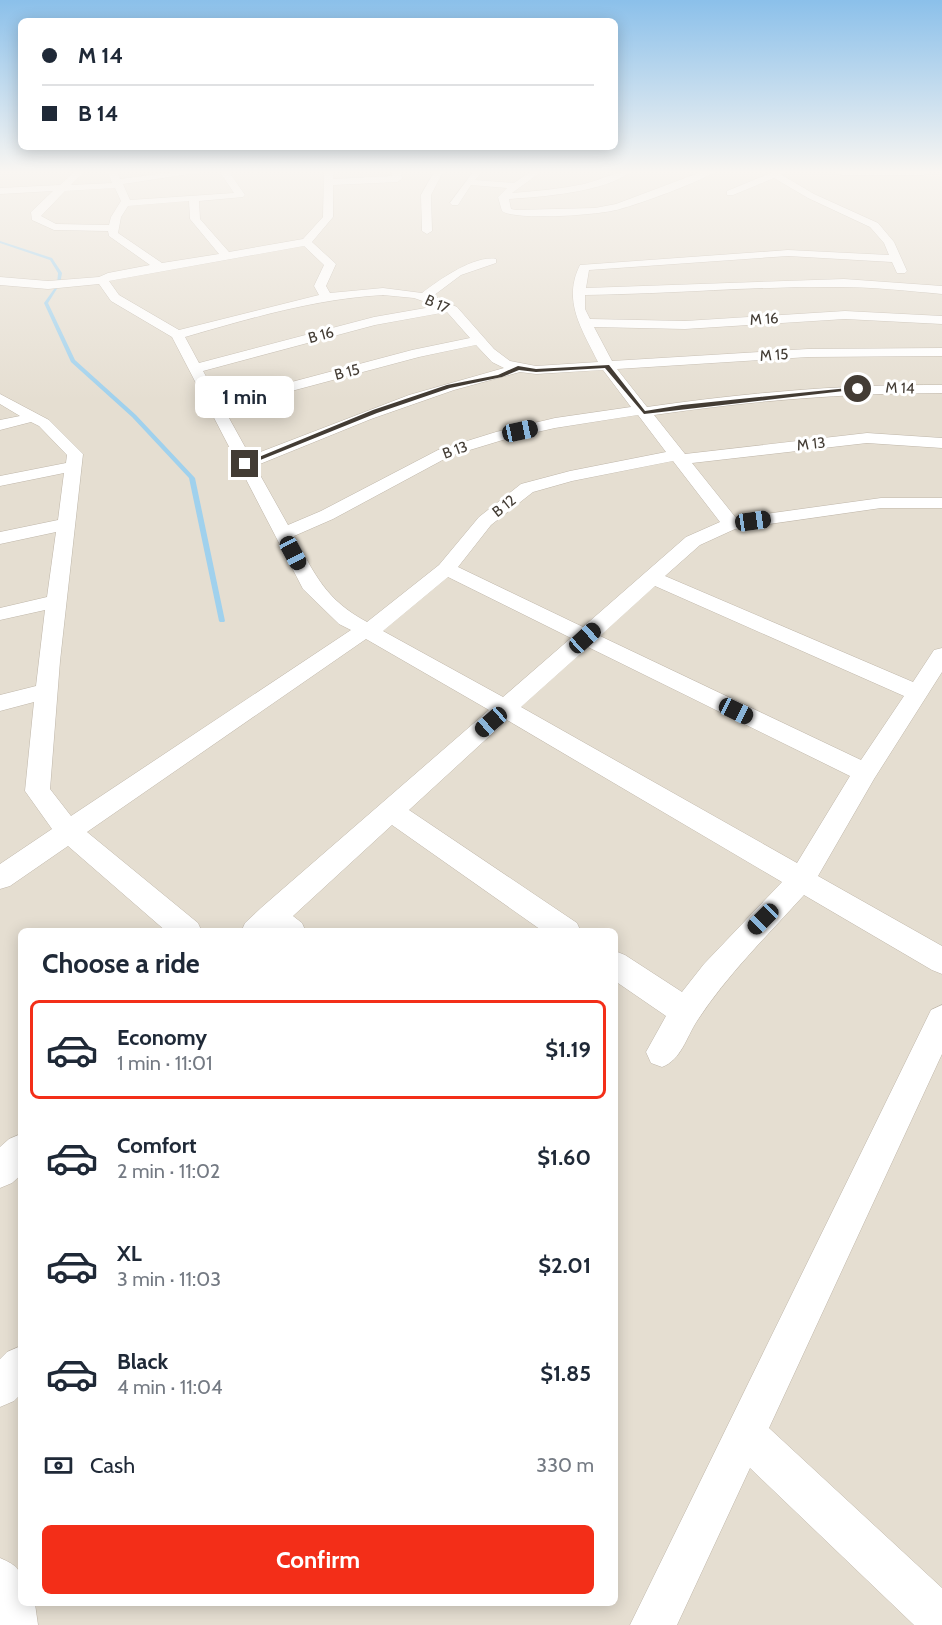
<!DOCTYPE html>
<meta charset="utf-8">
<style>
body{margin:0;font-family:Cabin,sans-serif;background:#f6f6f7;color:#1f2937;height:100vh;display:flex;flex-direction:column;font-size:22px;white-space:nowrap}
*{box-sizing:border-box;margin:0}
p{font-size:20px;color:#747a83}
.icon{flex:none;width:33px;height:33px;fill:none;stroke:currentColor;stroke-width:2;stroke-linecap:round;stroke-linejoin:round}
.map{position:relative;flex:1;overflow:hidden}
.drawer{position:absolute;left:18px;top:928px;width:600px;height:678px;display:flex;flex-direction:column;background:#fff;border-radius:9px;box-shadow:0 3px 15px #0003}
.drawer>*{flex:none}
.top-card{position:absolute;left:18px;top:18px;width:600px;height:132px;border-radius:9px;box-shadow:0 3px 15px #0003;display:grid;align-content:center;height:132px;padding:0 24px;background:#fff}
.end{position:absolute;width:27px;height:27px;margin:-14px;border:8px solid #433c34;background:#fff;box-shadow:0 0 0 3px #fff}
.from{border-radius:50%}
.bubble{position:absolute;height:42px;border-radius:9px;background:#fff;box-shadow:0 3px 15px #0003;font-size:20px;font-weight:700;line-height:42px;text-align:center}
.car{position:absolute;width:18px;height:36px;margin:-18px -9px;border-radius:8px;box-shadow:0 0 4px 2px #0007;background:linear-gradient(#222 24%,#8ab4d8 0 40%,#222 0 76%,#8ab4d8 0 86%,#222 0)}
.top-card b{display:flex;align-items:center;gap:21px;height:57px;font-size:22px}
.top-card b+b{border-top:2px solid #e0e1e3}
.top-card i{width:15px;height:15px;background:#1f2937}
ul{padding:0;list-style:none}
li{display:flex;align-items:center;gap:18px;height:99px;margin:0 12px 9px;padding:0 12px;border:3px solid transparent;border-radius:9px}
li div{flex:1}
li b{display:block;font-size:22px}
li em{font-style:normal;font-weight:700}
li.on{border-color:#f32e18}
li>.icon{width:54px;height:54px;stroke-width:1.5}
h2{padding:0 24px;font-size:27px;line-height:72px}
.pay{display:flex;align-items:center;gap:15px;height:66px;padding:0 24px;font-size:22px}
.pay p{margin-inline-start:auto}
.button{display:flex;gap:12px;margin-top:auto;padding:12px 24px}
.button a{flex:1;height:69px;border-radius:9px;background:#f32e18;color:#fff;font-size:24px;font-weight:700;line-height:69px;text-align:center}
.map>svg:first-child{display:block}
.residential{fill:#e5ded1;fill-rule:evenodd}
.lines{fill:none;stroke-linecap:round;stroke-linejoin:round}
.stream{fill:#a0d1ed;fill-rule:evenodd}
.street-casing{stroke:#bfb6a9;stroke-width:1}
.street{fill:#fff;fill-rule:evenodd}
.route{fill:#433c34}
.labels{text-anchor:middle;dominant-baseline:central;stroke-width:6;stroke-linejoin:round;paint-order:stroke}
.far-street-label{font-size:15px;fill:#433c34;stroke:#fff}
</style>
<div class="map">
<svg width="942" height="1625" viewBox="0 0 942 1625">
<rect width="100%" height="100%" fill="#f1ece3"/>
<path class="residential" d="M0,172h942v1453h-942zM21,932h594v672h-594z"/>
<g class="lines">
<path class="stream" d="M0,241l52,17 10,15 -2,11 -12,19 27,57 61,55 59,63 30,143 -1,1h-4l-1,-1 -30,-143 -57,-61 -61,-55 -27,-59 13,-18 1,-12 -8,-13 -50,-17z"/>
<g class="street-casing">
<path id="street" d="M74,172h9l-12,13 41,-2 -4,-11h9l3,7 54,-7h28l-79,12 7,16 104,-7 -14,-21h9l16,23 -2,2 -44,4 1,18 29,33 74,-13 20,-22 1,-45h9v7l59,-3v-4h9l1,7 -5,3 -64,3v32l-21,25 24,22 -10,22 4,7 53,-5 39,5c17,-13 52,-38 74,-34v4l-35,12 -28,21 24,11 37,42 16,12 26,5 62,-4c-16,-33 -36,-61 -18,-97l208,-15 101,5 -5,-12 -14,-16 -62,-29 -34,-20 -41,17h-6v-4l46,-19h12l-3,3 32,19 64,29 16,19 13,29 -2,2h-8l-5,-11 -104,-6 -199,14 -3,18 258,-9 98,7v8c-33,-3 -67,-7 -101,-7 -85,-1 -170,7 -256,8v14l5,10 95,2 160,-10 97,5v8l-97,-5 -160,10 -91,-2 18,34 196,-12 134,-1v8l-134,1 -191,12 30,38c98,-14 196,-23 295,-22v8c-97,0 -193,8 -288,22l31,39 182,-21 75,5v10l-75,-5 -175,20 44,55 145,-20h61v10h-61l-146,21 -35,16 -35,31 248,106 21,-32 8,-2v24l-68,107 -56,97 124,70v28l-10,-4 -128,-75c-37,41 -77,80 -107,126 -11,17 -16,39 -35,46l-11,-4 -5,-11 20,-36 -51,-35v-30l10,4 57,37 22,-28 78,-82 -275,-162 -98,90 168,113 4,9h-37l-152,-107 -99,91 9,7 4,9h-65l4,-9 17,-16 227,-197 -123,-71 -279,193 111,91 4,9h-35l-99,-86 -58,40 -10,3v-25l52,-35 -27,-38 9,-89 -34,9v-16l36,-9 9,-76 -45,10v-12l47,-11 9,-65 -56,12v-12l58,-12 6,-47 -64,13v-10l66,-13 1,-8 -28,-29 -8,-4 -31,8v-10l20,-4 -20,-12v-10l49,26 34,34 -23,207 -10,128 21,27 280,-186 -12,-6 -36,-35 -131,-252 -61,-36 -12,-17 -51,5 -48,-4v-8l48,4 51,-4 9,-4 42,-8 -41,-29 -1,-5 -54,-1 -22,-10 -1,-8 22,-21 -53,3v-6l60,-3zM115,188l6,13 -10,16 -2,8 -53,-1 -15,-8 24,-25zM189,201l1,18 29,35 -57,9 -44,-30 3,-16 7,-11zM304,246l20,19 -10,21 5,9 -140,35 -60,-35 -10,-14zM383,295l31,3 23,8 -63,11 -175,46 -14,-26c66,-19 130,-38 198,-42zM447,312l23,26 -58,12 -192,51 -17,-30 172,-46zM476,345l16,17 12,6 -95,27 -159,61 -26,-47 195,-52zM603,370l28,37 -76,11 -59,14 -58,18 -117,61 -33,14 -33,-59 116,-47 83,-29 66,-18 16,2zM638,415l28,37 -96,19 -49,13 -42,33 -40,48 -72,57c-41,-22 -52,-47 -73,-86l39,-17 117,-63 56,-17 49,-11zM673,461l47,61 -34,15 -103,90 -125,-60 33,-42 42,-33 39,-11zM448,577l123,61 -68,59 -120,-66zM655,586l249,110 -43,64 -261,-124zM588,647l262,129 -53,87 -276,-156z
M434,172h9l-12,23 1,36 -5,3 -5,-3 -1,-36z
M473,172h9l-7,8 39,3 16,-11h11l-29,21c24,-2 48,-4 72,-9 16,-4 30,-12 46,-12 -24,20 -90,25 -121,27l2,10 5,1 79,-2 21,-4 85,-32h13c-14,10 -75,32 -94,37 -18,6 -105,12 -118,2l-4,-14 9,-9 -36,-3 -13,20h-6l-2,-2z
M837,172h91l-4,3h-83z
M942,1005v49l-173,374 173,160v37h-28l-164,-157 -73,157h-47l301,-615z
M21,1134v41l-9,8 -12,5v-41l9,-8z
M21,1346v48l-7,7 -14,6v-48l7,-7z
M0,1558c27,11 21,19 21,46h14l3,21h-38z"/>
</g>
<use href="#street" class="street"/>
</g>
<linearGradient id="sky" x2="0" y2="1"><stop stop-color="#8bc0ea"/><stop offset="0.43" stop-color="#f9f6f2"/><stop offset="1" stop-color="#f9f6f2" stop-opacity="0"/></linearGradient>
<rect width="942" height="400" fill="url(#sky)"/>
<path class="route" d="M609,365l36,46 37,-6 176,-18 3,2 -217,25 -39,-46 -69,4 -17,-2 -17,7 -52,11 -73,25 -129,52 -6,-1 131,-54 74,-25 51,-10 20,-9 18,3z"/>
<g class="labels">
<g class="far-street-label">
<text transform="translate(437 304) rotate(24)">B 17</text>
<text transform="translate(764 319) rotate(-4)">M 16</text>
<text transform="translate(321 335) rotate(-15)">B 16</text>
<text transform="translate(774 355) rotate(-4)">M 15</text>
<text transform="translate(347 372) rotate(-15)">B 15</text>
<text transform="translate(900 388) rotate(2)">M 14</text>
<text transform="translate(811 444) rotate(-6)">M 13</text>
<text transform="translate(455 450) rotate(-20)">B 13</text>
<text transform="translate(504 506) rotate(-38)">B 12</text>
</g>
</g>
</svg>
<i class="end from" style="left:858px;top:389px"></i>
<i class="end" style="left:245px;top:464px"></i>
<div class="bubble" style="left:195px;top:376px;width:99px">1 min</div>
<i class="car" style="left:520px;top:431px;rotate:78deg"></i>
<i class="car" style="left:753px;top:521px;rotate:82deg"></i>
<i class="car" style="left:293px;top:553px;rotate:152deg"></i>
<i class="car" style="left:585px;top:638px;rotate:48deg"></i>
<i class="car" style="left:736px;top:711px;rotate:116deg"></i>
<i class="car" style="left:491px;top:722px;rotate:229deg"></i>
<i class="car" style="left:763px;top:919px;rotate:225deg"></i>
<div class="top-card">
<b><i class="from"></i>M 14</b>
<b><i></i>B 14</b>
</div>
<section class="drawer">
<h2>Choose a ride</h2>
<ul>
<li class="on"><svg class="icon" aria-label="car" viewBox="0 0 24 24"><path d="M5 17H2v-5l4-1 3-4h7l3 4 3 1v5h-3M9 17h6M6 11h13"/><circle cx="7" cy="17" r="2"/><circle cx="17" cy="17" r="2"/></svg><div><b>Economy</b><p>1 min · 11:01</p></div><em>$1.19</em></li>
<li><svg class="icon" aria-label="car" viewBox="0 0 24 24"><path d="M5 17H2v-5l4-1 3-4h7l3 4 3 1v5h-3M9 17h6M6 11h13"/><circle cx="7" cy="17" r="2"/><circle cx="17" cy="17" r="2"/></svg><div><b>Comfort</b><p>2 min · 11:02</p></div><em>$1.60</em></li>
<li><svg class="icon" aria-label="car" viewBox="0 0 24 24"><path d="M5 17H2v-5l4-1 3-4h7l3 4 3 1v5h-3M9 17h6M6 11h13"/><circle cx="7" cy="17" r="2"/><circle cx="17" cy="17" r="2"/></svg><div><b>XL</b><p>3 min · 11:03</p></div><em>$2.01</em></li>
<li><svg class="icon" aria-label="car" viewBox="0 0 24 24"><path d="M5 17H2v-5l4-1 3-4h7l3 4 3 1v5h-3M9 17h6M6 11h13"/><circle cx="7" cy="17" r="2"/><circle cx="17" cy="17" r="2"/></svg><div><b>Black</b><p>4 min · 11:04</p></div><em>$1.85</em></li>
</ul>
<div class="pay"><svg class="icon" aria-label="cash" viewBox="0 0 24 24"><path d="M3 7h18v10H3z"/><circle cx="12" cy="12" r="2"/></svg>Cash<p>330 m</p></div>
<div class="button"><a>Confirm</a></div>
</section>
</div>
